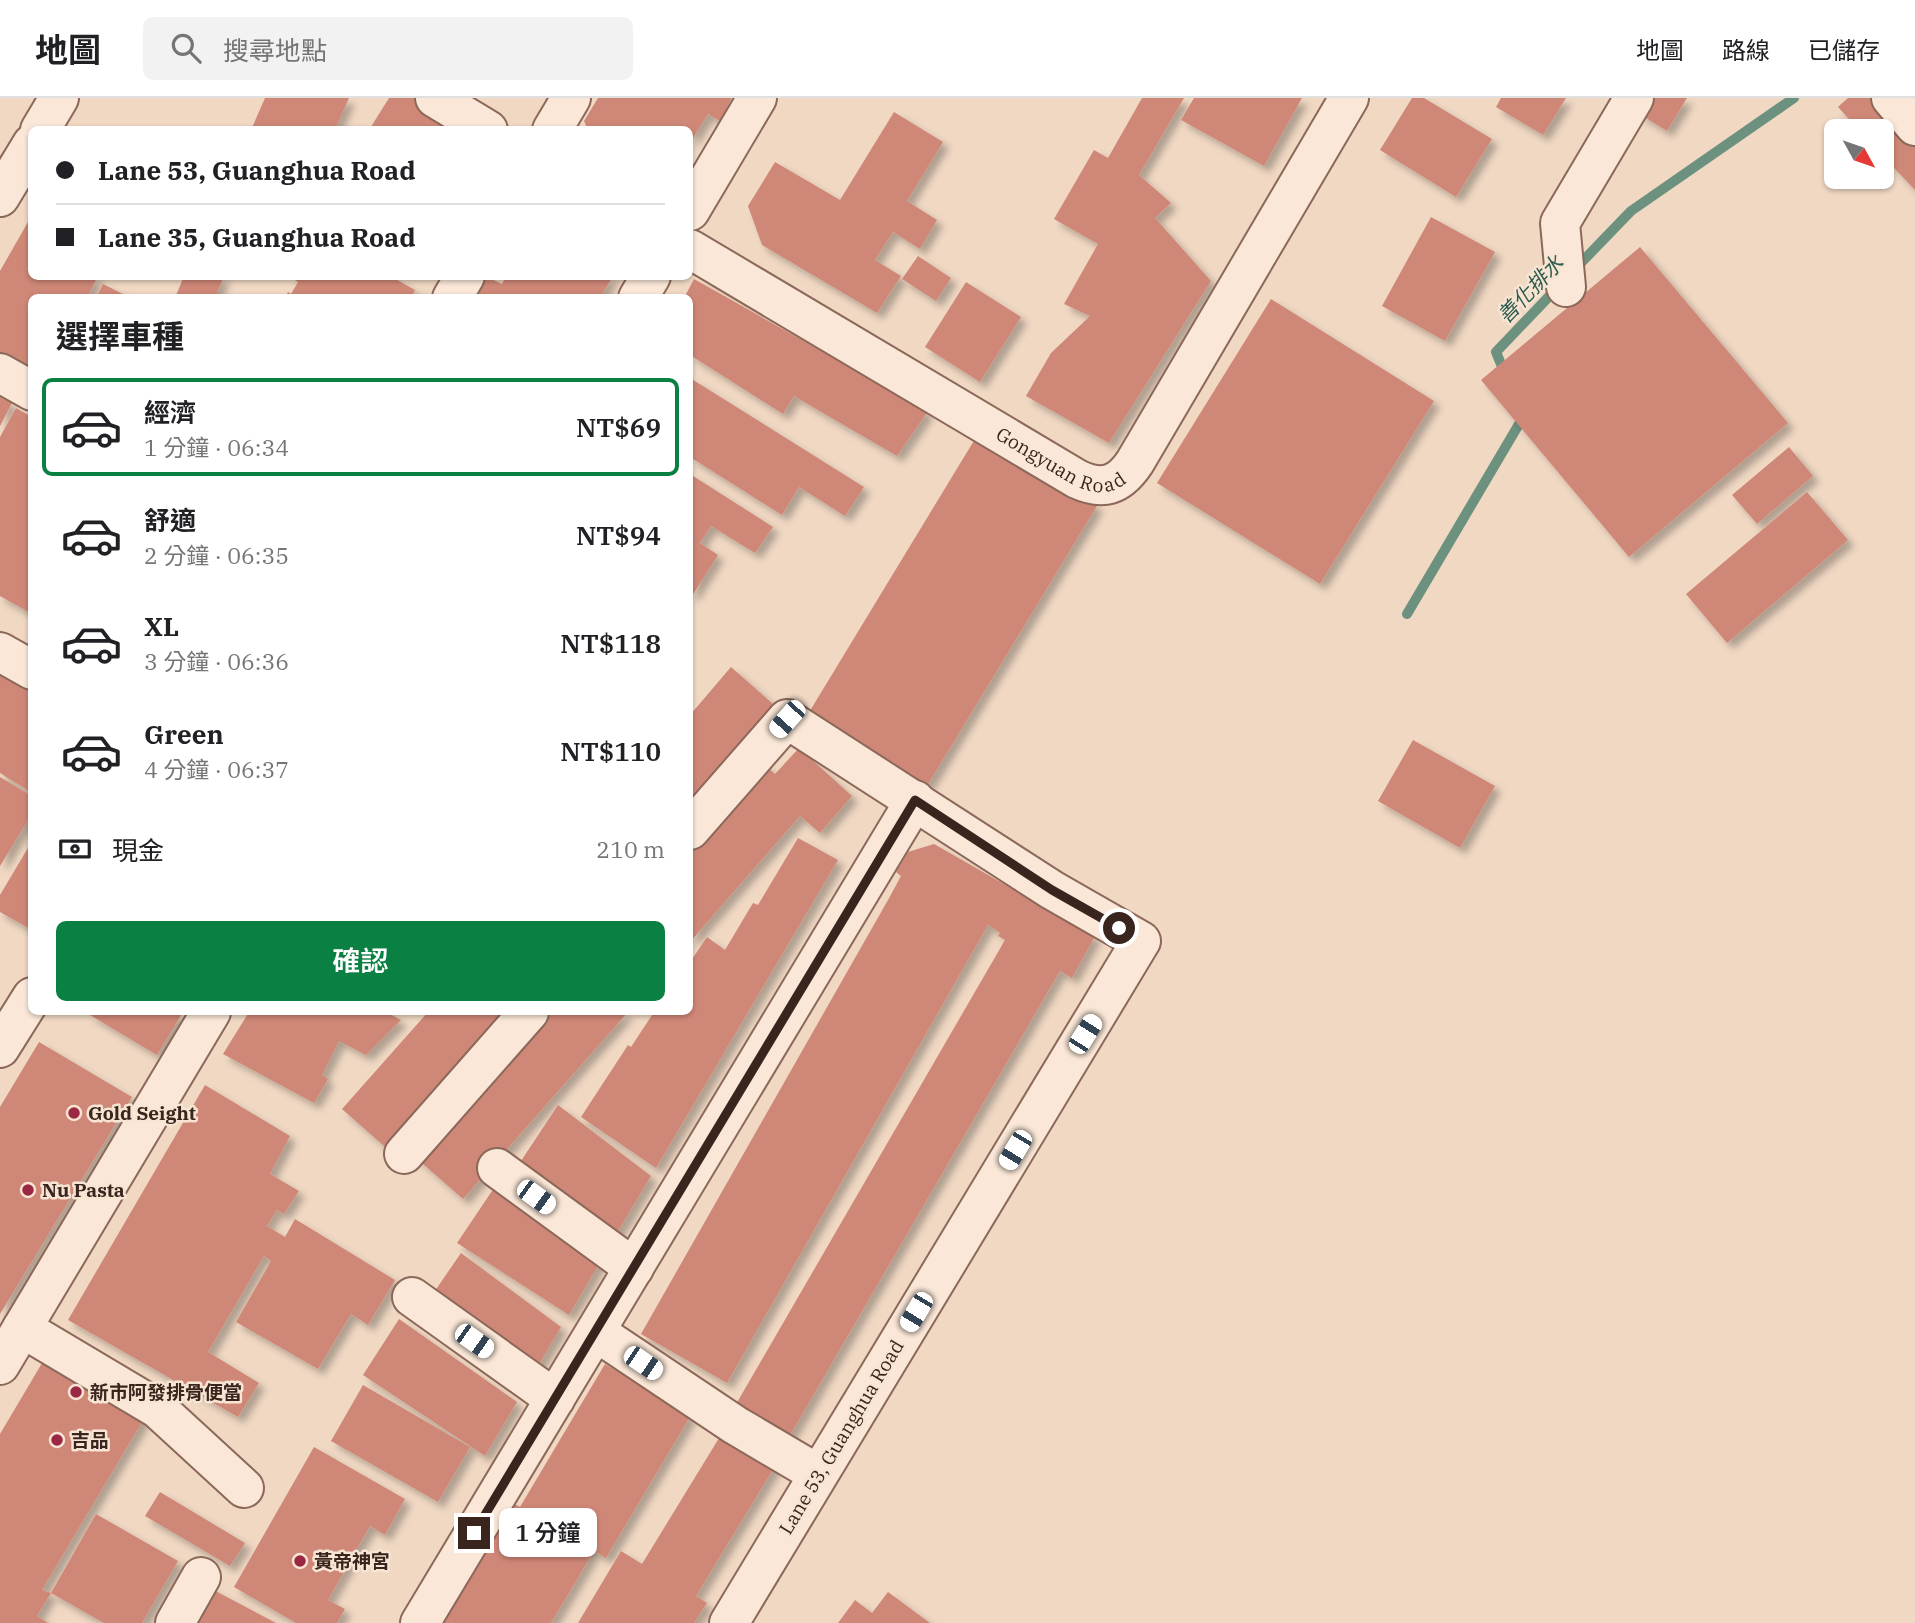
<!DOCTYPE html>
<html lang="zh-TW">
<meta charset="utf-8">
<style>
body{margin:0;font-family:"IBM Plex Serif","Noto Sans TC",serif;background:#f2f2f2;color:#202124;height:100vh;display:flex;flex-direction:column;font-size:26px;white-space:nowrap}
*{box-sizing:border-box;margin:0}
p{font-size:23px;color:#757577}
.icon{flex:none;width:38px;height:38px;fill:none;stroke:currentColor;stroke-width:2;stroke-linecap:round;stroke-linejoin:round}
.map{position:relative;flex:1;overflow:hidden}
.side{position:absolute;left:28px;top:196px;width:665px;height:721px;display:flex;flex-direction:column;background:#fff;border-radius:10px;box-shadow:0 2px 5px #0004}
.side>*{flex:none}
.banner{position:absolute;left:28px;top:28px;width:665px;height:154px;border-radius:10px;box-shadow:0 2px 5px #0004;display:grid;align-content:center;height:154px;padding:0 28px;background:#fff}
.needle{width:46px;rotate:130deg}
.controls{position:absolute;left:1824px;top:21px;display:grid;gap:14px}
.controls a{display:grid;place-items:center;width:70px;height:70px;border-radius:10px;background:#fff;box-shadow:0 2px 5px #0004;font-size:35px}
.end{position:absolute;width:32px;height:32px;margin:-16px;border:9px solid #3a251e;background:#fff;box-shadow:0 0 0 4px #fff}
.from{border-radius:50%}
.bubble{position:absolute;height:49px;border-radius:10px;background:#fff;box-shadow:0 2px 5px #0004;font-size:23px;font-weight:600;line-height:49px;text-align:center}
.car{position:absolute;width:21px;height:42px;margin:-21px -10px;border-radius:9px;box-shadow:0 0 5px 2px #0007;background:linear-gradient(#fff 24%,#345 0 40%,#fff 0 76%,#345 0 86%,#fff 0)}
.banner b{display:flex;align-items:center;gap:24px;height:66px;font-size:26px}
.banner b+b{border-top:2px solid #e0e0e0}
.banner i{width:18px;height:18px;background:#202124}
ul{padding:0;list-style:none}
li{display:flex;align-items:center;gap:21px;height:98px;margin:0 14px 10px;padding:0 14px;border:4px solid transparent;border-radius:10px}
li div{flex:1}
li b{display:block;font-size:26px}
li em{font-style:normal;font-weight:600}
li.active{border-color:#0b8043}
li>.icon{width:63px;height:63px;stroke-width:1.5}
h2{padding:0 28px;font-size:32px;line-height:84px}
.pay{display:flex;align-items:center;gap:18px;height:77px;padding:0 28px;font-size:26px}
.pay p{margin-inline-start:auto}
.button{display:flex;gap:14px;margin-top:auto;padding:14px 28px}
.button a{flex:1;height:80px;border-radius:10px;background:#0b8043;color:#fff;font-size:28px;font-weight:600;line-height:80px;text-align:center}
header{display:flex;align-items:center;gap:42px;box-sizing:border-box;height:98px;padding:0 35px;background:#fff;border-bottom:2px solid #e0e0e0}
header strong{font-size:33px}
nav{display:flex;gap:38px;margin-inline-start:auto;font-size:24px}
.search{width:490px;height:63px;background:#f2f2f2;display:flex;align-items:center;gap:18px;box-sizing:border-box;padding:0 24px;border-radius:10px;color:#757577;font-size:26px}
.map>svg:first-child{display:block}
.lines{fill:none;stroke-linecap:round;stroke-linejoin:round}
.stream{stroke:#6c917f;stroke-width:10}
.building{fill:#cf8777;filter:url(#shadow)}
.minor-casing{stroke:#8b6859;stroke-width:42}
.minor{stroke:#fae7d7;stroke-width:38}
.route{stroke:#3a251e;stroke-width:9}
.poi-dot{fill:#9c2743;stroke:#f7e4d3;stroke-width:2.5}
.labels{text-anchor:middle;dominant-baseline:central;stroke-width:5;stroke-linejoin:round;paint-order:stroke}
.street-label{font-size:19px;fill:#3a251e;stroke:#f7e4d3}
.poi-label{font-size:19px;font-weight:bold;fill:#3a251e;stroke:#f7e4d3;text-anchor:start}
.water-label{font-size:21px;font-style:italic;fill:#2c5a4c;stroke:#f7e4d3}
</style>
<header>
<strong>地圖</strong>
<div class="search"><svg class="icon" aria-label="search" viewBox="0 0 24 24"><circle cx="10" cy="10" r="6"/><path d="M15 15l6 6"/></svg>搜尋地點</div>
<nav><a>地圖</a><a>路線</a><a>已儲存</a></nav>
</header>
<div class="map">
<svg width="1915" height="1525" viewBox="0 0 1915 1525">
<defs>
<filter id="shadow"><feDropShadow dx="6" dy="6" stdDeviation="3.5" flood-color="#0004"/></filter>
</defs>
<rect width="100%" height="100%" fill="#f0d8c3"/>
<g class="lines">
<path class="stream" d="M1575,171l56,-58 163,-113
M1506,278l-10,-24 63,-66
M1407,516l115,-195 -2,-5"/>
</g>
<path class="building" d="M265,0h84l-14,32h-84z
M389,0h37l24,32h-81z
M598,0h134l-12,23 -12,-7 -18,29v-13h-102l-4,-9z
M1142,0h42l-45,77 32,28 -16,15 56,63 -102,162 -83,-47 25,-43 39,-37 -26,-12 34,-60 -44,-25 40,-69 14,8z
M1194,0h108l-38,68 -83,-46z
M1412,0h12l68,41 -36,58 -76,-47z
M1501,0h65l-23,37 -47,-28z
M1647,0h40l-20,33 -29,-18z
M1848,0h64l3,3v89l-34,-36v-23h-21l-22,-24z
M894,14l49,30 -36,59 30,19 -17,29 -27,-17 -18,28 26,16 -24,37 -115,-68 -14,-39 27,-44 65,38z
M32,117v61h66l-11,22h-55v86l-32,-16v-97z
M1431,119l64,35 -50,89 -63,-35z
M1640,149l148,176 -159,134 -148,-177z
M918,158l33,22 -15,23 -34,-22z
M184,178h40l-9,22h-40z
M289,178h101l25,14 -4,8h-126l3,-6 3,2 7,-12z
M485,178l17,8 4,-8h107l-13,22h-127z
M694,181l234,132 -31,45 -103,-60 -11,18 -93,-59v-57h-6z
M966,184l55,35 -41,65 -55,-35z
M103,186l28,14h-35z
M1271,201l163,102 -114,183 -163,-101z
M690,280l174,109 -19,29 -46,-29 -17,28 -92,-58z
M0,299l12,6 -12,23z
M16,310l16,9v197l-32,-18v-159z
M978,336l119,72 -170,280 -119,-72z
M1789,349l24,29 -56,48 -25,-29z
M690,376l83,53 -18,26 -44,-27 -11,17 18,12 -26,41 -2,-2z
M1807,394l41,48 -121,103 -41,-49z
M0,565l32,20v110l-32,-20z
M731,569l50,44 -91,104v-100z
M1413,642l82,46 -35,62 -82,-47z
M799,650l53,48 -32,37 -20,-17 -110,126v-99l71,-81 14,12z
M0,679l32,19v18l-32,52z
M798,740l40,22 -182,308 -75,-51 47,-72 3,2 23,-35h36v-50l17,-25 18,13 28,-47 5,2z
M32,743v89l-32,-18v-17z
M934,746l161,92 -23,42 -12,-7 -271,466 -54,-31 270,-466 -7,-4 2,-3 -12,-8 -261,458 -86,-49 247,-434 13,-24 -5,-4 12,-20z
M85,914h98l-26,43z
M249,914h137l15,8 -35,35 -27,-14 -17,34 6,4 -14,24 -91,-49z
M428,914h88l-124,141 -50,-44z
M541,914h87l-165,187 -49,-43z
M39,944l93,55 -132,217v-207z
M205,987l85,51 -20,38 29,17 -15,23 -7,-4 -10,16 18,11 10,-18 100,61 -27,45 -17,-11 -33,55 -82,-47 35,-61 -7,-5 -56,96 51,31 -21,34 -170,-97z
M558,1007l93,71 -37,62 -97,-71z
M498,1084l104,77 -33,56 -112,-72z
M461,1155l100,74 -27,46 -106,-72z
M399,1221l118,83 -32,54 -122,-81z
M48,1255l100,59 -106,178 9,3 -14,23 11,7h-48v-189z
M605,1266l86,51 -85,143 -12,-7 -43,72h-112l68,-123 13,7z
M363,1287l107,62 -32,55 -107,-61z
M727,1327l53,33 -84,138 11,7 -13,20h-116l43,-72 21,13z
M314,1349l91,52 -20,36 -15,-9 -42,74 17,9 -8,14h-41l-62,-36z
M160,1394l85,51 -15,23 -85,-50z
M96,1416l82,47 -36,62h-38l-53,-30z
M204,1487l72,38h-93z
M888,1494l42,31h-92l17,-23 17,13z"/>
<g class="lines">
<g class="minor-casing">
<g id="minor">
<path d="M435,0l53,32"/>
<path d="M1891,0l24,28"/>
<path d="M40,32l19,-32"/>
<path d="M552,32l19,-32"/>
<path d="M0,99l32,-53"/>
<path d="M690,113l67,-113"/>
<path id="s1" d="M690,151l387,230c26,12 42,7 58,-17l214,-364"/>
<path d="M1566,189l-6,-64 74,-125"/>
<path d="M452,200l13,-22"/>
<path d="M638,200l13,-22"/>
<path d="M0,275l32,18"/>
<path d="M0,554l32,18"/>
<path d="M690,732l97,-111 265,171 89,51 -412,682"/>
<path d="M0,950l32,-51"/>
<path d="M404,1056l125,-142"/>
<path d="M497,1070l137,100"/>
<path d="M412,1199l143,102"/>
<path d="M22,1230l136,81 86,79"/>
<path d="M596,1234l139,93 83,49"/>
<path d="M0,1267l211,-353"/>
<path d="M175,1525l26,-46"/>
<path d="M420,1525l495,-823"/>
</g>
</g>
<use href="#minor" class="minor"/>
</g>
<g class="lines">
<path class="route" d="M474,1435l441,-733 137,90 67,38"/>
</g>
<g class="poi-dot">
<circle cx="74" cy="1015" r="7"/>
<circle cx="28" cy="1092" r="7"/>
<circle cx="76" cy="1294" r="7"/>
<circle cx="57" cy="1342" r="7"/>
<circle cx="300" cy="1463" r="7"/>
</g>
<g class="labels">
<g class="street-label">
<text stroke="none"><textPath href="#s1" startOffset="429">Gongyuan Road</textPath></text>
<text transform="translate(841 1339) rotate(-59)">Lane 53, Guanghua Road</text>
</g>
<g class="poi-label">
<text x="88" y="1015">Gold Seight</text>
<text x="42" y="1092">Nu Pasta</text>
<text x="90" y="1294">新市阿發排骨便當</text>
<text x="71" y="1342">吉品</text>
<text x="314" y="1463">黃帝神宮</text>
</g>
<g class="water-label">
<text transform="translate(1530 191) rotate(-46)">善化排水</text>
</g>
</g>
</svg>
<div class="controls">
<a><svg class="needle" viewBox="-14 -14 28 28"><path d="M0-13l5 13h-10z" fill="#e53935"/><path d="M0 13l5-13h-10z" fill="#757577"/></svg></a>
</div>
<i class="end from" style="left:1119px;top:830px"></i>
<i class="end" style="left:474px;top:1435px"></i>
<div class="bubble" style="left:499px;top:1410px;width:98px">1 分鐘</div>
<i class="car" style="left:787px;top:621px;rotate:222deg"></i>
<i class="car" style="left:1085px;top:936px;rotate:32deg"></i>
<i class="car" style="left:1015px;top:1052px;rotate:211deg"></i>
<i class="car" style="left:536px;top:1099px;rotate:126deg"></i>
<i class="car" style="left:916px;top:1214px;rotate:211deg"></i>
<i class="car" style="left:474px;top:1243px;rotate:125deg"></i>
<i class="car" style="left:643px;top:1265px;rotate:124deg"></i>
<div class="banner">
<b><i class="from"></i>Lane 53, Guanghua Road</b>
<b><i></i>Lane 35, Guanghua Road</b>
</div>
<section class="side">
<h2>選擇車種</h2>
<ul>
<li class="active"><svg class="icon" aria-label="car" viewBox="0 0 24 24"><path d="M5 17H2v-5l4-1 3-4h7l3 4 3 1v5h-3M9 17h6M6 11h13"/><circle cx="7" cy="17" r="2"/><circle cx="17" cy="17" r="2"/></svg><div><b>經濟</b><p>1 分鐘 · 06:34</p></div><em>NT$69</em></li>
<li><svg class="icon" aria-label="car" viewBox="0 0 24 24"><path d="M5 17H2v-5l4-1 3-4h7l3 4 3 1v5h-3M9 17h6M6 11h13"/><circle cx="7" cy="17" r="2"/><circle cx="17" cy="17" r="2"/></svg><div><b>舒適</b><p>2 分鐘 · 06:35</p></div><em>NT$94</em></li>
<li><svg class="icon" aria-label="car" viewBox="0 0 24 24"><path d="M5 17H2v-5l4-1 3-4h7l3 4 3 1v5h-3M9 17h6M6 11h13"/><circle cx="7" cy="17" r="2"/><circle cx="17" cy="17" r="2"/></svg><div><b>XL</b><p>3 分鐘 · 06:36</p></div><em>NT$118</em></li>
<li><svg class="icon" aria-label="car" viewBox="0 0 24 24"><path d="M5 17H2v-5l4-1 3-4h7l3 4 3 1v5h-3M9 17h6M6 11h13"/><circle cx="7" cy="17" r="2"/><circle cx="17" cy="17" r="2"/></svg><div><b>Green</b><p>4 分鐘 · 06:37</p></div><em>NT$110</em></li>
</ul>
<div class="pay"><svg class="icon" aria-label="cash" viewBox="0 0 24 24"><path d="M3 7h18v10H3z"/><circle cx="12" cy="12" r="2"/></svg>現金<p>210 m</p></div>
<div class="button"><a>確認</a></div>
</section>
</div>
